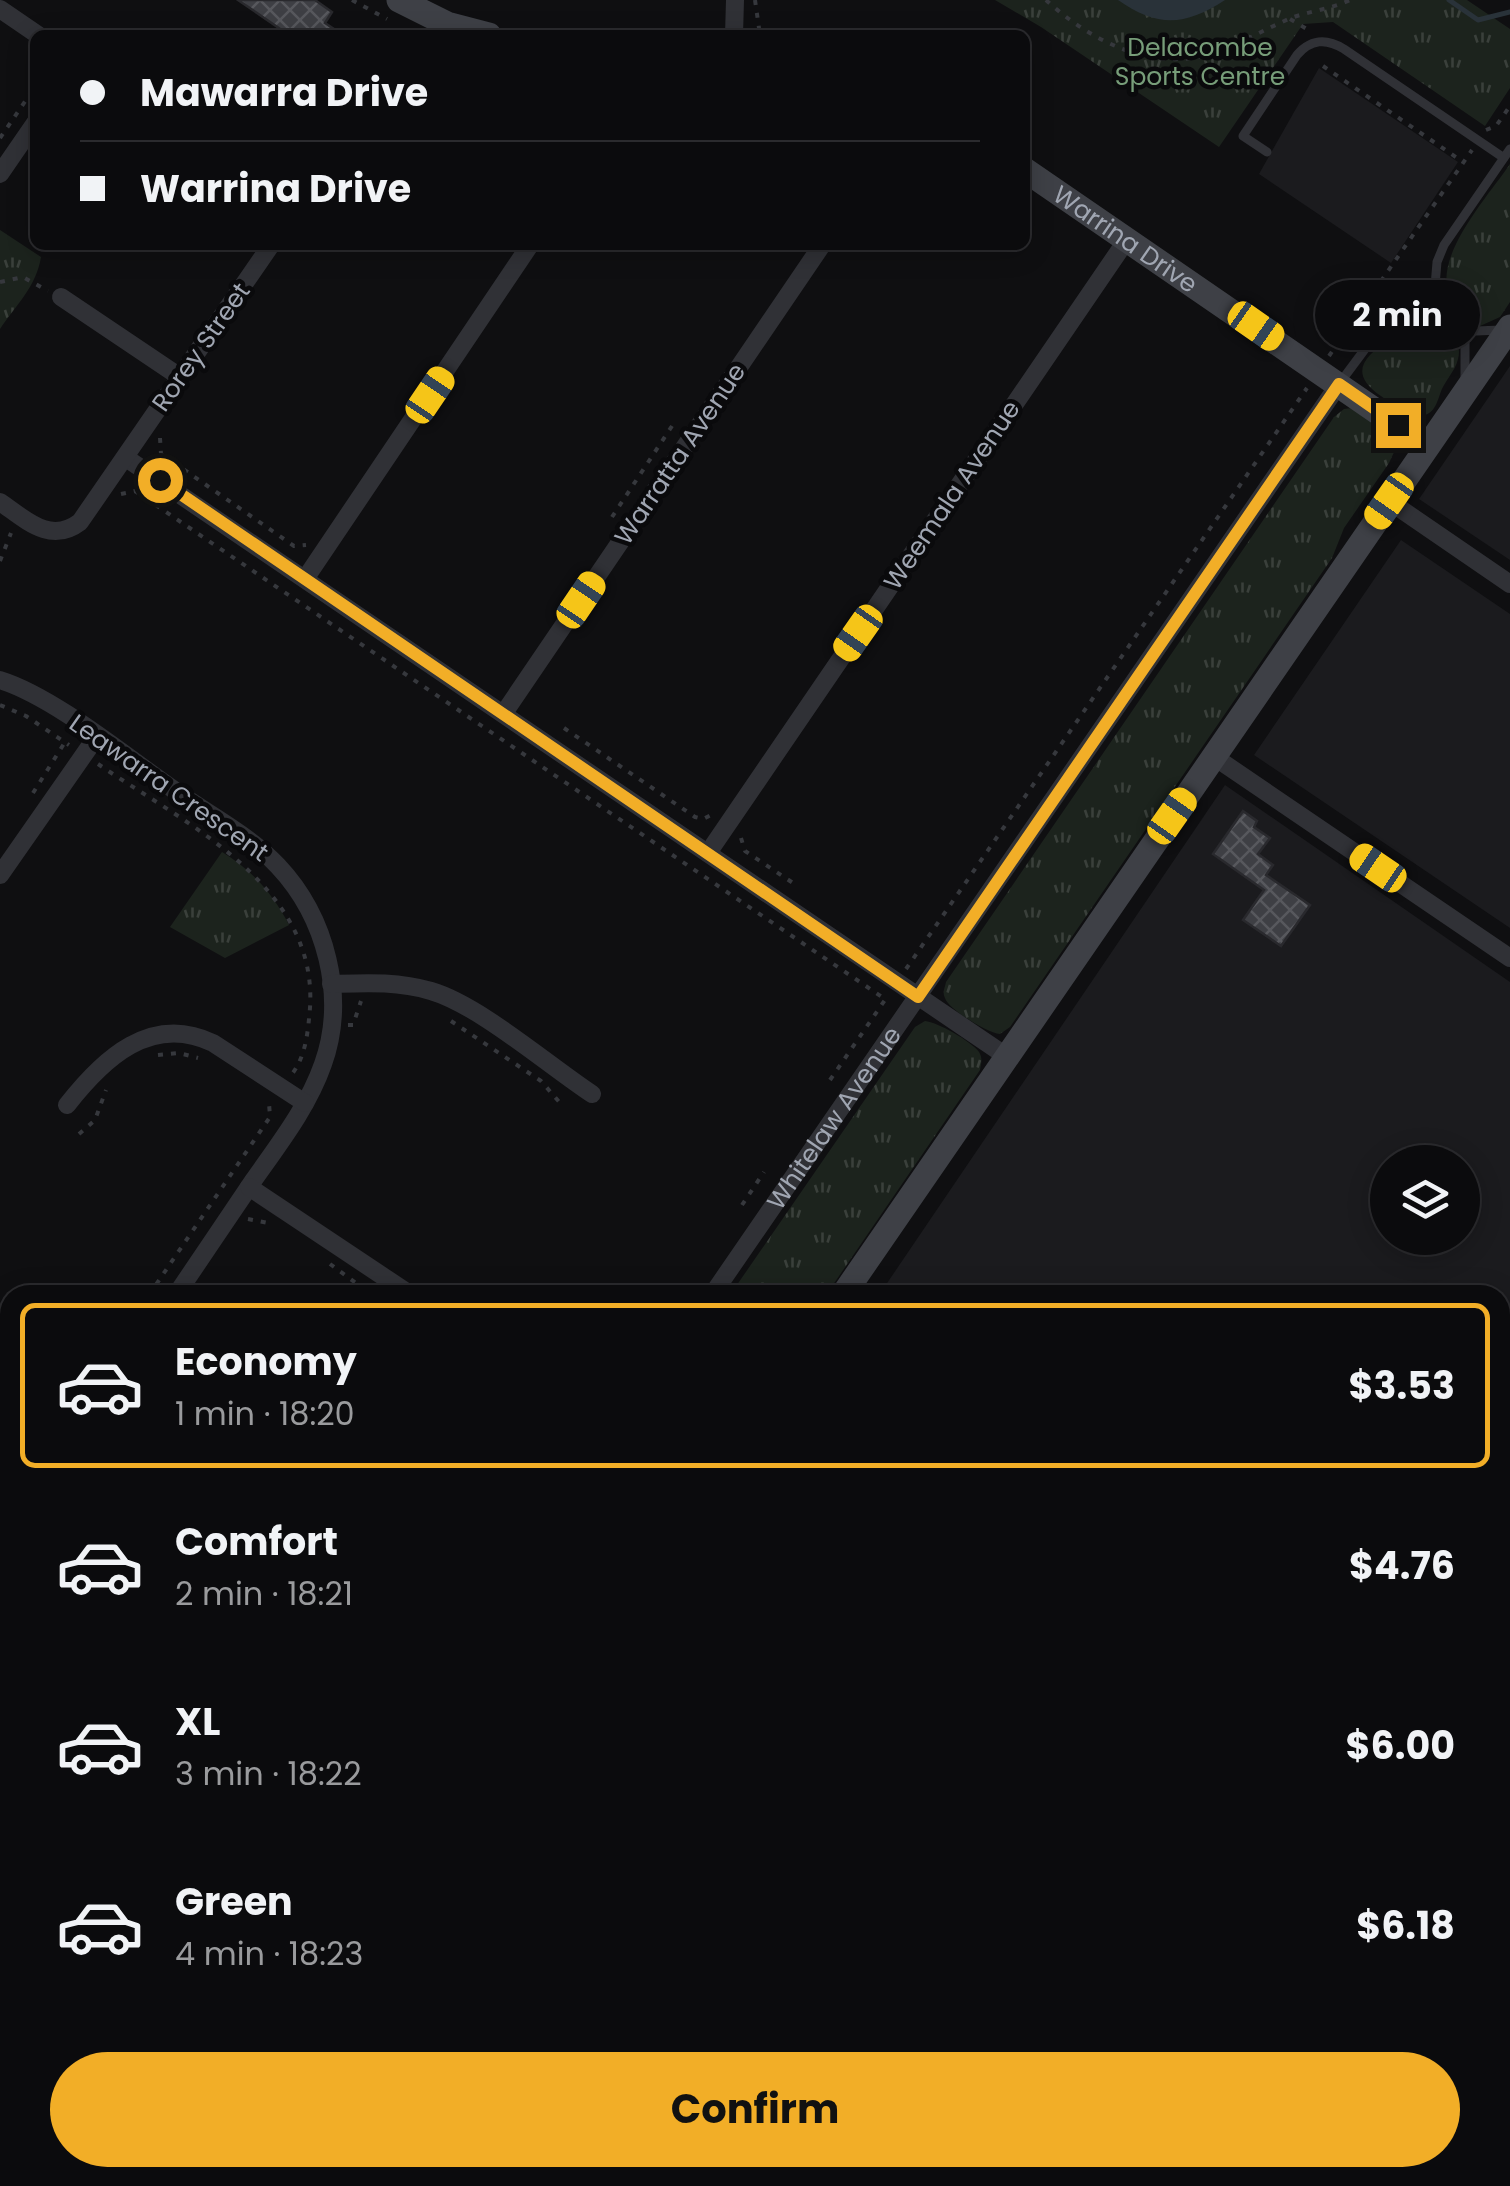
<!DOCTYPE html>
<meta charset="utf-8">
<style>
body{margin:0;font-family:Poppins,sans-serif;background:#19191b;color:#f1f3f6;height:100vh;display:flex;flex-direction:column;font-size:38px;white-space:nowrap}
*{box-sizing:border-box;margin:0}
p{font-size:32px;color:#9a9b9d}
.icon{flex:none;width:55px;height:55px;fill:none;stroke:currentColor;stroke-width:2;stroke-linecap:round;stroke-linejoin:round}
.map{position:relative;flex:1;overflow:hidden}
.side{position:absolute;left:0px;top:1285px;width:1510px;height:902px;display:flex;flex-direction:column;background:#0b0b0d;border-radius:30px 30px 0 0;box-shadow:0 5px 25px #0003,0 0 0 2px #2b2b2e}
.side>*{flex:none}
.guide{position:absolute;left:30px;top:30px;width:1000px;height:220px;border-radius:15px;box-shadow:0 5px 25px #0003,0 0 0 2px #2b2b2e;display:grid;align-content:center;height:220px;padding:0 50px;background:#0b0b0d}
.buttons{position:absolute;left:1370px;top:1145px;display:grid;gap:20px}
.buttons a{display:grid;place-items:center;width:110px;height:110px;border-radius:50%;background:#0b0b0d;box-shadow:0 5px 25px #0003,0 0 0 2px #2b2b2e;font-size:50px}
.end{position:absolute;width:45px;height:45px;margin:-22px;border:12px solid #f2ae27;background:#111;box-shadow:0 0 0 5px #111}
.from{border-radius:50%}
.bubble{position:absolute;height:70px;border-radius:35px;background:#0b0b0d;box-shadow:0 5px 25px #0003,0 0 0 2px #2b2b2e;font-size:32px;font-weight:700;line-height:70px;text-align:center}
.car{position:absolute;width:30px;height:60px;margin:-30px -15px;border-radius:12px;box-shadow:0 0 8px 2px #0007;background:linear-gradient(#f5c518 24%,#345 0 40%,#f5c518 0 76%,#345 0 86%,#f5c518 0)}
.guide b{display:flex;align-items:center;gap:35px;height:95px;font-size:38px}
.guide b+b{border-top:2px solid #2b2b2e}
.guide i{width:25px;height:25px;background:#f1f3f6}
ul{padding:18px 0 0;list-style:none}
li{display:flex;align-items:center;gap:30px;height:165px;margin:0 20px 15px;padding:0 30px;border:5px solid transparent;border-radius:15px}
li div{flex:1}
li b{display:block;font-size:38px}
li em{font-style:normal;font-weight:700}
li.selected{border-color:#f2ae27}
li>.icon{width:90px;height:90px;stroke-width:1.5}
.button{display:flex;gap:20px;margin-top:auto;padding:20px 50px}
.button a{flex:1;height:115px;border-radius:60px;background:#f2ae27;color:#111;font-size:40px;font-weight:700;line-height:115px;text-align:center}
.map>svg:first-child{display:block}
.built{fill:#1b1b1e;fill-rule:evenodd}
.park{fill:url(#park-tufts)}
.water{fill:#293239}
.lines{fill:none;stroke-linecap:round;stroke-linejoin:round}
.stream{stroke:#293239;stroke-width:5}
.building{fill:url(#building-cross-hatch);stroke:#29292d;stroke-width:2.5}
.path{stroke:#36383d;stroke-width:4;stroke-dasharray:5 8;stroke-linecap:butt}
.lane{stroke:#303136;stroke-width:9}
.street{stroke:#303136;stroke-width:18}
.secondary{stroke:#3e4046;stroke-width:25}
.route{stroke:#f2ae27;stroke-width:12}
.labels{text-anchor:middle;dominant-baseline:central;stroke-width:9;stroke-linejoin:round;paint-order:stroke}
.park-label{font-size:25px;fill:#779d79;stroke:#0a0a0c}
.street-label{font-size:25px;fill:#a0a6b2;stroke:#0a0a0c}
</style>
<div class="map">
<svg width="1510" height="2186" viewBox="0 0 1510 2186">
<defs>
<pattern id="park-tufts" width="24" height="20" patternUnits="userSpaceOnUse" patternTransform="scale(2.5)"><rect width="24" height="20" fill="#1c231d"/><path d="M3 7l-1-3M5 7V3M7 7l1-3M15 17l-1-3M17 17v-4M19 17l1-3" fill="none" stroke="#3a403b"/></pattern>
<pattern id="building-cross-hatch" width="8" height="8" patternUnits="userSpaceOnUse" patternTransform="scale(2.5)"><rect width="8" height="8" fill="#3e3f44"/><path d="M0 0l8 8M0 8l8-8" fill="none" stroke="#57585d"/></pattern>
</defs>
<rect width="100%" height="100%" fill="#0f0f11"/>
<path class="built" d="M1319,68l139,94 -67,101 -132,-89z
M1510,366v194l-91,-61z
M1401,540l109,74v314l-256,-173z
M1225,785l285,197v876l-10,9v-572h-621zM1388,1162h74v76h-74z
M1510,1933v253h-177l6,-8h161v-234z
M816,2178h456l-6,8h-438z"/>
<path class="park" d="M995,0h472l43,29v59l-25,38 -152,-104 -30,2 -84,123 -178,-120z
M1510,164v138l-10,15 -20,9c-9,-7 -22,-15 -28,-26 -24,-39 36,-103 58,-136z
M0,230l41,27c-5,30 -25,48 -41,72z
M1424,282c7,29 41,50 34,77 -3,13 -14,22 -18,35 -5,15 -8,22 -26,23 -12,-5 -22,-13 -33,-21 -56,-39 31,-55 37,-92l-8,-13 6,1z
M1352,408l37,27 6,15 -6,13 -45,65 -12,30 -322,469 -10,7c-12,-1 -51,-24 -55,-36 -3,-6 0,-10 1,-16l388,-565 10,-8z
M222,852c30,18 51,42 67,73l-64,33 -55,-31z
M925,1021c12,1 46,20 54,31 4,7 2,11 1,18l-154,225h-96l185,-268z
M282,2178h254l13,8h-272z"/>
<path class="water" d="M1118,0h107c-40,26 -67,28 -107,0z"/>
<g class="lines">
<path class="stream" d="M1449,0l29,20 32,-8"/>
</g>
<path class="building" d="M238,0h77l17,12 -7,11 18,12h-54z
M1243,811l14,10 -3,6 16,11 -12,16 15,11 -7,10 44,30 -29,41 -38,-26 21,-30 -51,-36z"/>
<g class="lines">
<path class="path" d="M352,0l35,19
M755,0l5,35
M1046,0c41,38 102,71 160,55 29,-8 57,-25 85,-37 19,-7 40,-9 59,-18
M1290,19l22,13
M1323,66l140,96
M1486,130l10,-4 14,-20
M0,138l35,-51
M0,282l23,-5 25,14
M1329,356l143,-206
M160,438l1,16 11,8
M173,462l121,84 12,-1
M121,494l14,-3 750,508
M612,517l62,-94
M0,561l11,-28
M0,705l26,11 43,29
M564,728l131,89 8,2 10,-5
M98,764c86,59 220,121 212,244 -2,23 -4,48 -18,66
M33,793l32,-51
M741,838l4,13 51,34
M906,969l401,-581
M451,1021l90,60 20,23
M348,1025h5l8,-24
M158,1055l21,-2 19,5
M830,1080l57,-83
M79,1134l16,-14 11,-30
M742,1205l22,-33
M248,1219l20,4
M330,1264l42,31
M149,1295l121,-178 -1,-14
M0,1513l10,-15
M0,1625l10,7
M611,2178l12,8
M177,2186l6,-8
M270,2186l6,-8"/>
<path class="lane" d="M1267,152l-24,-16 54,-81c14,-16 29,-17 47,-6l160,109
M1459,323l17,8 25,-1
M1465,379v-46l-22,-29 -8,-18 2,-24 7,-17 66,-96
M1339,384l61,-82
M757,2178l12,8"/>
<g class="street">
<path d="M0,9l38,26"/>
<path d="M734,35l1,-35"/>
<path d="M0,174l35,-51"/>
<path d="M61,297l119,80"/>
<path d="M126,458l880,598"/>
<path d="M1389,501l121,83"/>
<path d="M0,502c25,17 50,43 80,20l191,-277"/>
<path d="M305,579l225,-334"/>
<path d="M0,680c55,17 130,80 180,114 33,23 70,42 98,72 48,51 69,131 45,198 -15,43 -44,80 -70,117 -26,38 -51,76 -77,114"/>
<path d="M504,713l318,-468"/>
<path d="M1213,756l297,202"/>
<path d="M708,853l420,-615"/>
<path d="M0,875l97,-139"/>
<path d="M331,984c34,-1 66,-3 100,7 48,14 117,74 161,103"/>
<path d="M67,1105c36,-46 84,-92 146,-62l92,60"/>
<path d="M249,1187l162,108"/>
<path id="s1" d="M712,1295l627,-911"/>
<path d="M0,1552l10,-15"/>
<path d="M0,1649l10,7"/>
<path d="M0,1795l10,6"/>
<path d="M1500,1905l10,-9"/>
<path d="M1300,2186l6,-8"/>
</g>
<g class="secondary">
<path d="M399,0l48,24 42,11"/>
<path id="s2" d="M1025,170l402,276"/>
<path d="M843,1295l667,-968"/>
<path d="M0,1686l10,7"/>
<path d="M672,2178l13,8"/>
<path d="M228,2186l6,-8"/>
</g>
</g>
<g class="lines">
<path class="route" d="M160,480l758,517 421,-613 59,41"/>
</g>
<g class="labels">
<g class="park-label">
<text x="1200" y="47">Delacombe<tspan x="1200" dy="29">Sports Centre</tspan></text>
</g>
<g class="street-label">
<text stroke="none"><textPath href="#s2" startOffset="122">Warrina Drive</textPath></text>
<text transform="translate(201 347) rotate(-55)">Rorey Street</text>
<text transform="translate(680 454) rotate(-56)">Warratta Avenue</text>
<text transform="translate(952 495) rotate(-56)">Weemala Avenue</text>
<text transform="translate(169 788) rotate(35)">Leawarra Crescent</text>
<text stroke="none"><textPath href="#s1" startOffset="215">Whitelaw Avenue</textPath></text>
</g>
</g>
</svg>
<div class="buttons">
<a><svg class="icon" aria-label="layers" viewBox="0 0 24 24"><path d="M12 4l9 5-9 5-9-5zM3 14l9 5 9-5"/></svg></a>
</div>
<i class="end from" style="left:160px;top:480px"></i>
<i class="end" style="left:1398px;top:425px"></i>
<div class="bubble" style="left:1315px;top:280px;width:165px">2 min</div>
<i class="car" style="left:1256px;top:326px;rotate:125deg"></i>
<i class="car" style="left:430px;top:395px;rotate:34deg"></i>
<i class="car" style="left:1389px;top:501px;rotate:215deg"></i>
<i class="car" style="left:581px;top:600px;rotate:34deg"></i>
<i class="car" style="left:858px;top:633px;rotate:215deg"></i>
<i class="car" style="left:1172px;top:816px;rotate:35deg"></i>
<i class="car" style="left:1378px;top:868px;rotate:304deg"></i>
<div class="guide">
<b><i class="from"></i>Mawarra Drive</b>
<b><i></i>Warrina Drive</b>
</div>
<section class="side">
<ul>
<li class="selected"><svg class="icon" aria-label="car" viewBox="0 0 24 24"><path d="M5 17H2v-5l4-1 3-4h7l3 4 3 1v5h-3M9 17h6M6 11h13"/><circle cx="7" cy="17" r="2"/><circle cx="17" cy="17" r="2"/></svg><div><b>Economy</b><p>1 min · 18:20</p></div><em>$3.53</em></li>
<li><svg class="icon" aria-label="car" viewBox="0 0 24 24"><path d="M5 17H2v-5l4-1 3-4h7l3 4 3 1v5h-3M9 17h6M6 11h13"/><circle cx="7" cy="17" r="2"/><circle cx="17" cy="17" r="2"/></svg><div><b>Comfort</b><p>2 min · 18:21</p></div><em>$4.76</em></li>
<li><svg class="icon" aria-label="car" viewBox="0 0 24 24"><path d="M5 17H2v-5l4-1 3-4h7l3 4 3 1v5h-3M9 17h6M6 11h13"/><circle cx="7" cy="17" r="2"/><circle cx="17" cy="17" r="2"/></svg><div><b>XL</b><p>3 min · 18:22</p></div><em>$6.00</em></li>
<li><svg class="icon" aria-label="car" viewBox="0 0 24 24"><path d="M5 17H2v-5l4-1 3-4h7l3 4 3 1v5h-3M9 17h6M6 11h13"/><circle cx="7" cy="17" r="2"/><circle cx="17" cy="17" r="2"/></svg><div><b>Green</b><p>4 min · 18:23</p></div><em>$6.18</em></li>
</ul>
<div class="button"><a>Confirm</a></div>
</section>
</div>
